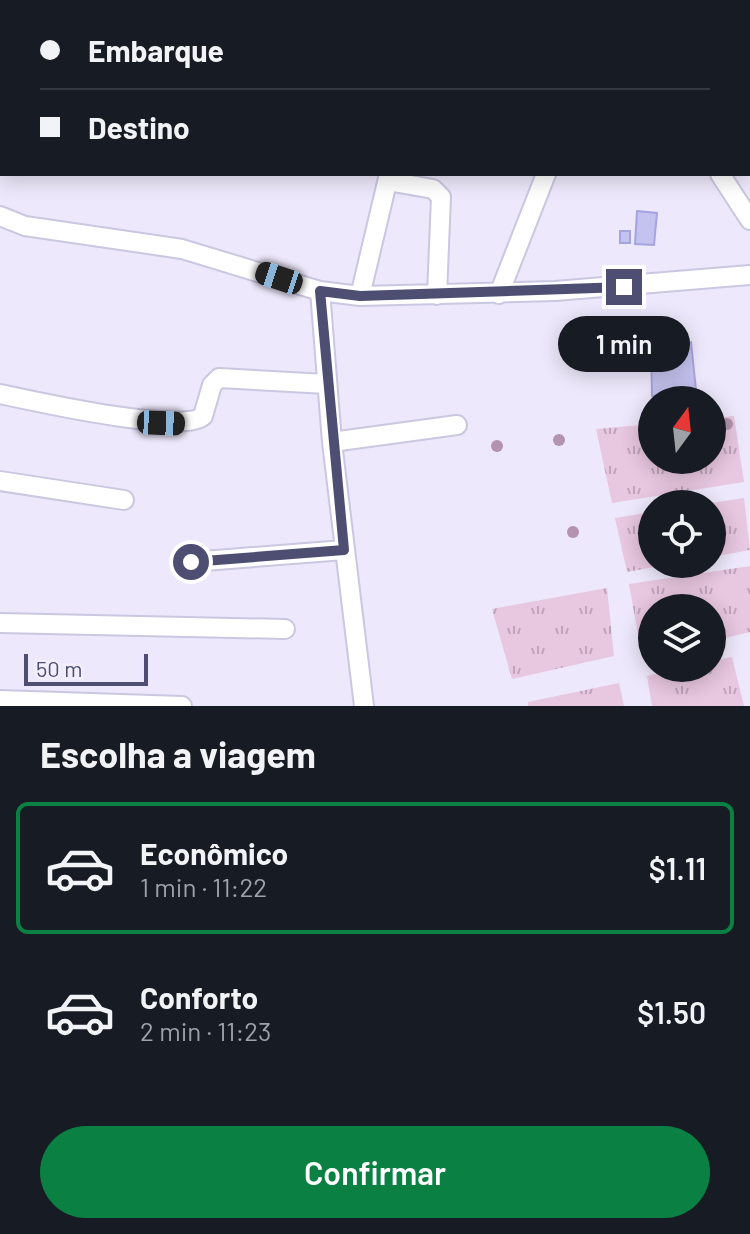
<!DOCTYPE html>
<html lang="pt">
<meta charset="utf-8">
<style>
body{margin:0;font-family:Barlow,sans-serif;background:#242831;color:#f1f3f6;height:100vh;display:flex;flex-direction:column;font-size:30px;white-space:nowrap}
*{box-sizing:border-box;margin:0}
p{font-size:26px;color:#9ea1a6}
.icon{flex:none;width:44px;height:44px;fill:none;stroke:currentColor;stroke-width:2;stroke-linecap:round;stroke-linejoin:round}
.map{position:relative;height:706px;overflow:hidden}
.side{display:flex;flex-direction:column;background:#171b24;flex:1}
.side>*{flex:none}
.guide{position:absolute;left:0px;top:0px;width:750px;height:176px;box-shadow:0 4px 20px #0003;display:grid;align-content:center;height:176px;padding:0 40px;background:#171b24}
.needle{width:52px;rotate:15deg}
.tools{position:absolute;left:638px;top:386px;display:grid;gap:16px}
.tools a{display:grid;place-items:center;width:88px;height:88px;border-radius:50%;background:#171b24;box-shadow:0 4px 20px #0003;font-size:40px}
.scale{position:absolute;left:24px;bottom:20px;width:124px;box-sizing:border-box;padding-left:8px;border:4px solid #4e4e73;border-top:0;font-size:22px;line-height:28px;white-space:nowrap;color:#4e4e73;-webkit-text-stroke:6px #f2eefe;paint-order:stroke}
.end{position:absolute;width:36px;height:36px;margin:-18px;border:10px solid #4e4e73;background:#fff;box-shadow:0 0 0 4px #fff}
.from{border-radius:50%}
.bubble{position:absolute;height:56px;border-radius:28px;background:#171b24;box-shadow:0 4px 20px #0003;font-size:26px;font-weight:600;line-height:56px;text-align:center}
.car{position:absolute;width:24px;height:48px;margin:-24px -12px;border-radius:10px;box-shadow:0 0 6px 2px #0007;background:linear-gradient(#222 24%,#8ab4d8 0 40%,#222 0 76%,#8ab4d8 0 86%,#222 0)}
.guide b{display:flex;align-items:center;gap:28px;height:76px;font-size:30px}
.guide b+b{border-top:2px solid #363941}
.guide i{width:20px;height:20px;background:#f1f3f6}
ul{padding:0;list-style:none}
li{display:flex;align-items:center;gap:24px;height:132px;margin:0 16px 12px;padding:0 24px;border:4px solid transparent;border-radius:12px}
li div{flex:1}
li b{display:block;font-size:30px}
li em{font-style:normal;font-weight:600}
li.on{border-color:#0b8043}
li>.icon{width:72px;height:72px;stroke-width:1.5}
h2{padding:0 40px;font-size:36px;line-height:96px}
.button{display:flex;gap:16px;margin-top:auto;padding:16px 40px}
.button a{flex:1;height:92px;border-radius:48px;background:#0b8043;color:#fff;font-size:32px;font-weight:600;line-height:92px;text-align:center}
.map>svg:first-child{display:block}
.grass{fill:url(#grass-tufts)}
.building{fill:#c4c2ee;stroke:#a6a4e0;stroke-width:2}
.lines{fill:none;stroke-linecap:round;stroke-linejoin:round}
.street-casing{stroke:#cac7e1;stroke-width:22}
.secondary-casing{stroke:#c9c5e6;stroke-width:30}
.street{stroke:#fff;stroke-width:18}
.secondary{stroke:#fff;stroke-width:26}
.tree{fill:#b393af}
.route{stroke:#4e4e73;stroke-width:10}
</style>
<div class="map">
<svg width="750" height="706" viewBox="0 0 750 706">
<defs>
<pattern id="grass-tufts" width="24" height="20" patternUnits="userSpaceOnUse" patternTransform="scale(2)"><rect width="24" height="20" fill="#e8c7e0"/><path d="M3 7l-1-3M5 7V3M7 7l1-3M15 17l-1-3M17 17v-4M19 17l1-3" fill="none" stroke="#bea4ba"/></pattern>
</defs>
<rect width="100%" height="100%" fill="#ede8fb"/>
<path class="grass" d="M734,416l10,66 -132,21 -16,-74 56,-5v36h60v-42z
M744,498l6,52 -38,7v-53h-8z
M652,512v52h18l-43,8 -12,-54z
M750,566v66l-38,9v-33h-60v47l-10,2 -13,-73z
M607,588l7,68 -102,23 -20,-70z
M732,657l12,49h-92l-5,-30 35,-8h30v-7z
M619,683l5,23h-96v-4z"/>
<path class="building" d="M637,211l20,2 -3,32 -19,-1z
M620,231h10v12h-10z
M691,342l5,48 -44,6 -1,-52z"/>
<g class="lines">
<g class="street-casing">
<path id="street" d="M194,0l9,2
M748,130h2
M720,174l30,46
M388,181l45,8 8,8 -4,98
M0,216l25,10 157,23 138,42 40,5 195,-5 195,-16
M320,291l12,151 32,264
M499,294l47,-120
M360,296l29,-122
M0,394c33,7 184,41 203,22l9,-31 7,-7 107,6
M332,442l125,-17
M0,481l124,19
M191,562l153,-12
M0,623l285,6
M0,700l182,6"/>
</g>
<g class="secondary-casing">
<path id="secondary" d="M17,2l1,-2
M0,47l2,-5"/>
</g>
<use href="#street" class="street"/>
<use href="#secondary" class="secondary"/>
</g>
<g class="tree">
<circle cx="727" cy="424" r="6"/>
<circle cx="559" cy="440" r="6"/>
<circle cx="497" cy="446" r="6"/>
<circle cx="573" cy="532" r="6"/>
</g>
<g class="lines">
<path class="route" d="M191,562l153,-12 -24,-259 40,5 264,-9"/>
</g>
</svg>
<div class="tools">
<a><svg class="needle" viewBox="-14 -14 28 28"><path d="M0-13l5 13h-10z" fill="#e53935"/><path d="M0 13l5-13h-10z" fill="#9ea1a6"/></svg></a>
<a><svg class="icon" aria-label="locate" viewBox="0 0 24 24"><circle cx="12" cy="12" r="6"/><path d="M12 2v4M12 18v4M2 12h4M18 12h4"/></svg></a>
<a><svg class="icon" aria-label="layers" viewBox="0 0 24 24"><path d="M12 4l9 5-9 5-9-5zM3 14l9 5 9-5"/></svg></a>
</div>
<div class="scale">50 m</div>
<i class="end from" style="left:191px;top:562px"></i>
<i class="end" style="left:624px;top:287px"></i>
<div class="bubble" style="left:558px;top:316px;width:132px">1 min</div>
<i class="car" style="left:279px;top:278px;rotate:288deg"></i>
<i class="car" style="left:161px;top:423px;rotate:92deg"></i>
<div class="guide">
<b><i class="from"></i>Embarque</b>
<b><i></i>Destino</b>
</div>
</div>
<section class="side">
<h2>Escolha a viagem</h2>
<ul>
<li class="on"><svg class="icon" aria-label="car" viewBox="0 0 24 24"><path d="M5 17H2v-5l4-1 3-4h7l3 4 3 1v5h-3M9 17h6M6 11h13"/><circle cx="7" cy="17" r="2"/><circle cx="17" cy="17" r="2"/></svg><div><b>Econômico</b><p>1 min · 11:22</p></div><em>$1.11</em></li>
<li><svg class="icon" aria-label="car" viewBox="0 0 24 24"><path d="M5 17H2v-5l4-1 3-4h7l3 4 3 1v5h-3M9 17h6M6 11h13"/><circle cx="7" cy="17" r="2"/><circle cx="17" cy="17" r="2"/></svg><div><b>Conforto</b><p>2 min · 11:23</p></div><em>$1.50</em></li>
</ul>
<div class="button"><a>Confirmar</a></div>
</section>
